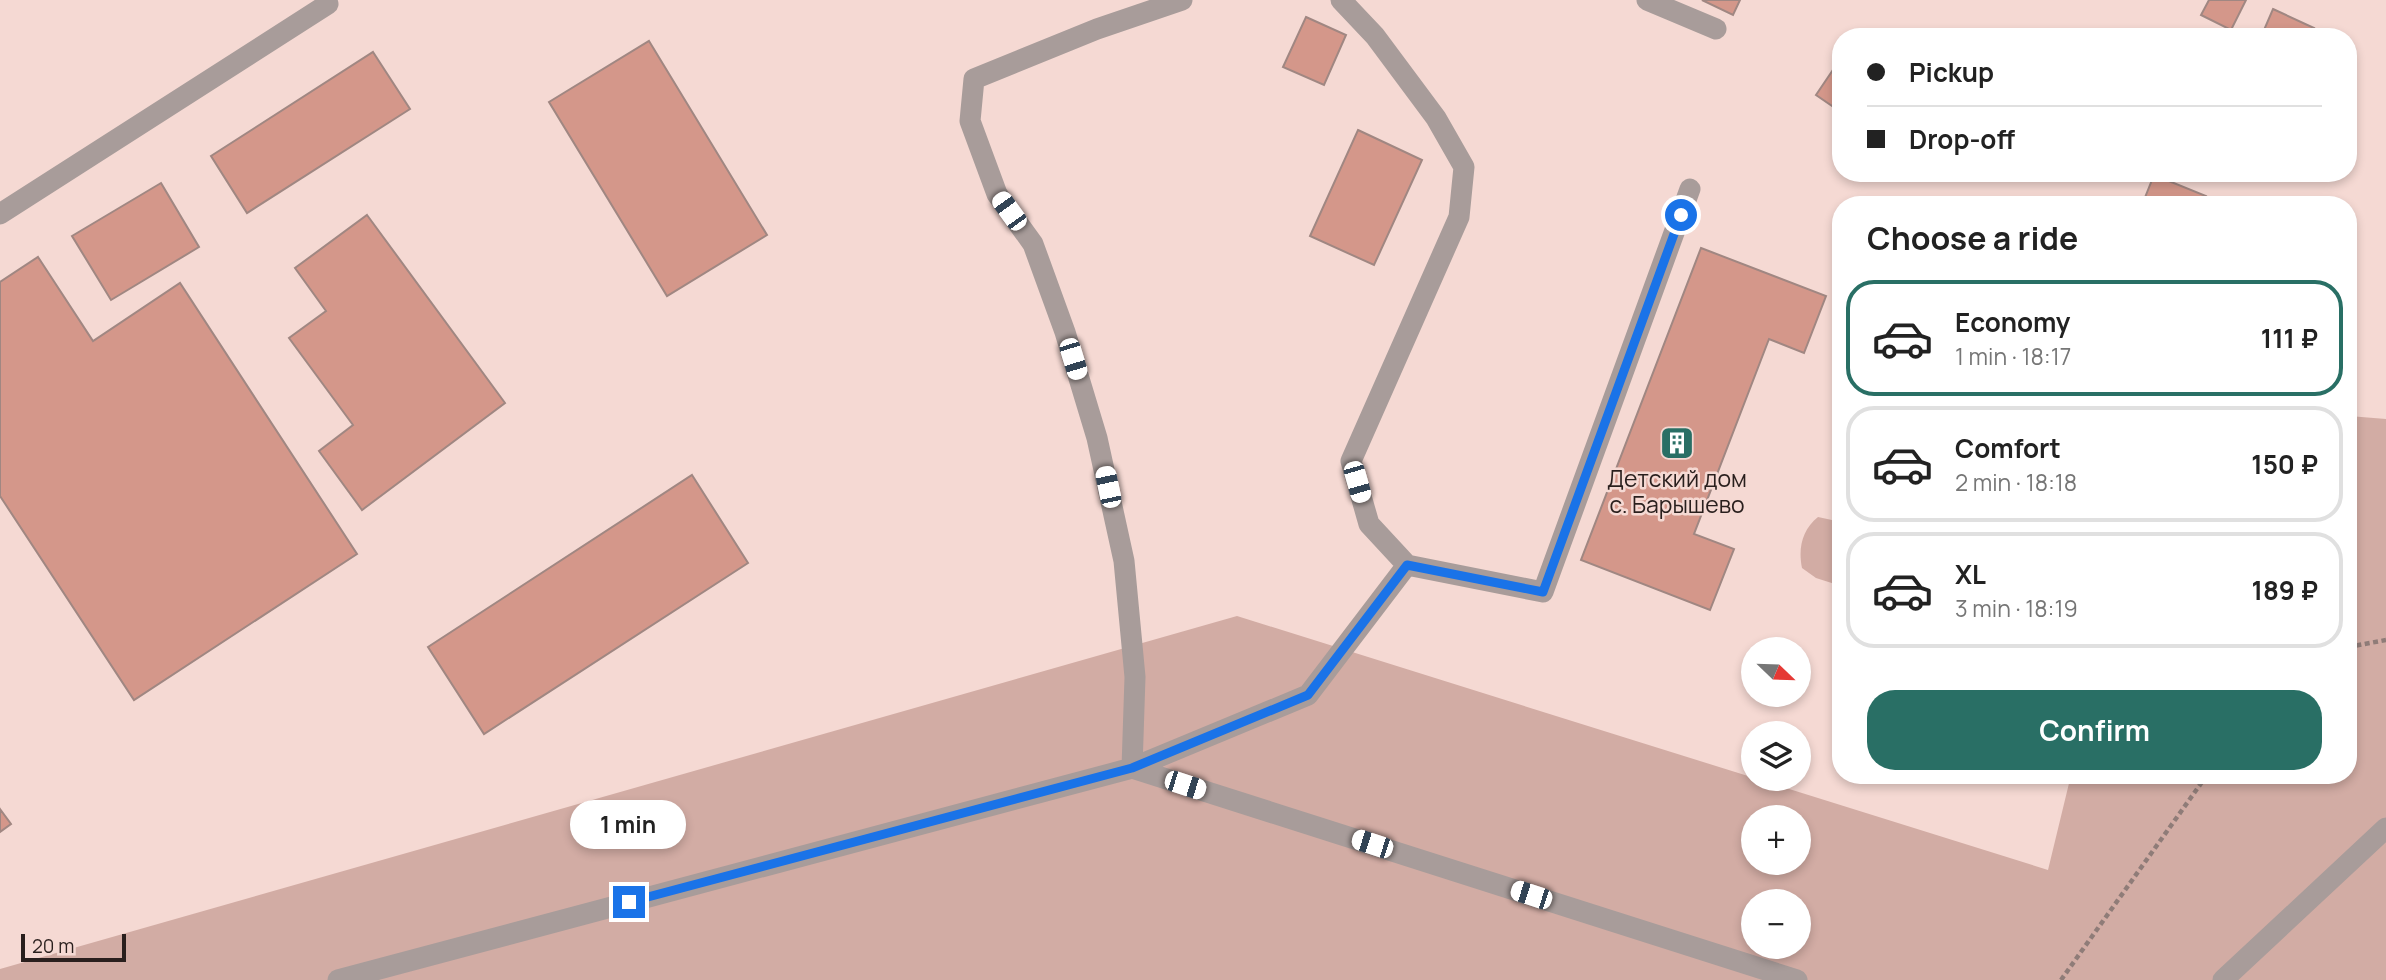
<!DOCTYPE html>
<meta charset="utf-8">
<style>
body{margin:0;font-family:Manrope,sans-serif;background:#f6f6f6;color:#222;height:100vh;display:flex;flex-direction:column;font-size:26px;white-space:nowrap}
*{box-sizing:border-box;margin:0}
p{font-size:23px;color:#767676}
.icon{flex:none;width:38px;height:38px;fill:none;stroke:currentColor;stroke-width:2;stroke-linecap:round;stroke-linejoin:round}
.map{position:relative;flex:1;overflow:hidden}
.drawer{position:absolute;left:1832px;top:196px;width:525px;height:588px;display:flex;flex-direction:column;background:#fff;border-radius:28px;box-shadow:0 4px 10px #0003}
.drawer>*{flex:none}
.guide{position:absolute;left:1832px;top:28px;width:525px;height:154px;border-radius:28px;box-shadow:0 4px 10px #0003;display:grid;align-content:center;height:154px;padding:0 35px;background:#fff}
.needle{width:46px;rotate:113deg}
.tools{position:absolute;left:1741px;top:637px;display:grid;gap:14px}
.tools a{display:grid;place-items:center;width:70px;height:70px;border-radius:50%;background:#fff;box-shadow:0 4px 10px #0003;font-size:35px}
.scale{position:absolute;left:21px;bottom:18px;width:105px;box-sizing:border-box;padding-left:7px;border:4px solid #291f1d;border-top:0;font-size:19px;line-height:24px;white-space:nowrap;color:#291f1d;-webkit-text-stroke:5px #f5d9d3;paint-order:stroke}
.end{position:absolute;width:32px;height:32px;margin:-16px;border:9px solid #1a73e8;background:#fff;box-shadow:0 0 0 4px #fff}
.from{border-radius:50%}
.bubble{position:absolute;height:49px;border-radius:24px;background:#fff;box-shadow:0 4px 10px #0003;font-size:23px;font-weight:700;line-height:49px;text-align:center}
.car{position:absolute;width:21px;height:42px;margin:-21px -10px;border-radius:9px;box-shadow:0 0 5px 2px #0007;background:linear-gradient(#fff 24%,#345 0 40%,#fff 0 76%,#345 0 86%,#fff 0)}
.guide b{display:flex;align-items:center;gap:24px;height:66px;font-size:26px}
.guide b+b{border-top:2px solid #e0e0e0}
.guide i{width:18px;height:18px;background:#222}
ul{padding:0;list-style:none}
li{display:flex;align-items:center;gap:21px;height:116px;margin:0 14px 10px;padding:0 21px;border:4px solid #e0e0e0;border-radius:28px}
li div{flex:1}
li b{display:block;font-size:26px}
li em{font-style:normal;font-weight:700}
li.selected{border-color:#296f65}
li>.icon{width:63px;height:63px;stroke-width:1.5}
h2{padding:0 35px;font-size:32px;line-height:84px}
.action{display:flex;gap:14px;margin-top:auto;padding:14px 35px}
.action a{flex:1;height:80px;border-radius:28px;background:#296f65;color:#fff;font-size:28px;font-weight:700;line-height:80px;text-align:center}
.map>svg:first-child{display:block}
.green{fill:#d2aca4;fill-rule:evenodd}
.building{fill:#d4978a;stroke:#a08782;stroke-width:2}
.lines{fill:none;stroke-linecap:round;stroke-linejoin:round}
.path{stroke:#8f7c78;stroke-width:4.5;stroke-dasharray:5 3.5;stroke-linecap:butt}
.minor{stroke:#a89c9a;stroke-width:21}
.route{stroke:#1a73e8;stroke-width:9}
.labels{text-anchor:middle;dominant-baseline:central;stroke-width:5;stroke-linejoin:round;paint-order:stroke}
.poi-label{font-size:23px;fill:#291f1d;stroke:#f5d9d3}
</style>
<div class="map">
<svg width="2386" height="980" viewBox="0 0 2386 980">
<rect width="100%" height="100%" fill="#f5d9d3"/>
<path class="green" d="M2349,416l37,3v561h-2386v-11l1237,-353 811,254 23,-95h277zM1754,817h45v46h-45zM1754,901h45v46h-45z
M1818,517l23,5v64l-25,-8 -14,-10c-4,-20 0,-38 16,-51z"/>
<path class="building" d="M1702,0h38l-7,15z
M2209,0h37l-15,30 -30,-15z
M2273,9l41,19 -5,9h-48z
M1306,17l40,18 -22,50 -41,-18z
M649,41l118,194 -100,61 -118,-194z
M373,52l37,57 -163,104 -36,-57z
M1841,58v54l-25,-17z
M1358,130l64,30 -48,105 -64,-29z
M2154,175l52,21 -3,9h-61z
M161,183l38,64 -88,53 -39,-64z
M367,215l138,188 -143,107 -43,-59 34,-26 -64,-87 37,-27 -31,-43z
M1701,248l125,48 -22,57 -35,-14 -75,195 40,15 -24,61 -129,-50z
M38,257l55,84 87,-58 177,271 -223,146 -134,-204v-214z
M692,475l56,88 -264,171 -56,-87z
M0,809l11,15 -11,8z"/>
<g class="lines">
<path class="path" d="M2348,647l38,-7
M2061,980l146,-205"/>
<path class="minor" d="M1182,0l-85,29 -123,50 -4,42 27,73 36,50 32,88 32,106 27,123 11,116 -3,91 176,-73 99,-130 136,27 147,-403
M1341,0l34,36 61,82 28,49 -5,50 -108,244 18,63 38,41
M1647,0l69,29
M0,214l328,-210
M338,980l794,-212 665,212
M2223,980l163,-152"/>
</g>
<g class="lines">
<path class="route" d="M629,902l503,-134 176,-73 99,-130 136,27 138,-377"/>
</g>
<defs>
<g id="building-square" transform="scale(1.75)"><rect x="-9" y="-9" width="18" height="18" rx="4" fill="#296f65" stroke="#f5d9d3"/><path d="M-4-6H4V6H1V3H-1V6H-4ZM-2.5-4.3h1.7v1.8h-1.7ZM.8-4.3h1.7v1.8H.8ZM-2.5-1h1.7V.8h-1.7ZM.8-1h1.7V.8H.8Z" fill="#fff"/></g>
</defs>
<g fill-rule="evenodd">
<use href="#building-square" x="1677" y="443"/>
</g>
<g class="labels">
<g class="poi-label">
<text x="1677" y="478">Детский дом<tspan x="1677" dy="26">с. Барышево</tspan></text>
</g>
</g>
</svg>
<div class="tools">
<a><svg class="needle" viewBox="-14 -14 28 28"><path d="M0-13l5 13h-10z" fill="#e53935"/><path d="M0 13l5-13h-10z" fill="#767676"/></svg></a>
<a><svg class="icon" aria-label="layers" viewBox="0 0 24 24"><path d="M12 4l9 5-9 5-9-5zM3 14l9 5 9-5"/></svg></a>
<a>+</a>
<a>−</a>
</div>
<div class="scale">20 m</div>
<i class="end from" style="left:1681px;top:215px"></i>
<i class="end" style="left:629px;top:902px"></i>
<div class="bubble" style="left:570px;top:800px;width:116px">1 min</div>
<i class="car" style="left:1009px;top:211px;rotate:324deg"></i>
<i class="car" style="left:1073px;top:359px;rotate:163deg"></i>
<i class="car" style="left:1357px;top:482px;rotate:164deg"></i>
<i class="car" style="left:1108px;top:487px;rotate:348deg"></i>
<i class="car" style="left:1185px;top:785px;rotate:108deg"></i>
<i class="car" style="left:1372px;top:844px;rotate:288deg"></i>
<i class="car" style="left:1531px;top:895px;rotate:288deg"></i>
<div class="guide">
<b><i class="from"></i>Pickup</b>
<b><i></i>Drop-off</b>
</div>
<section class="drawer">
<h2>Choose a ride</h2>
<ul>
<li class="selected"><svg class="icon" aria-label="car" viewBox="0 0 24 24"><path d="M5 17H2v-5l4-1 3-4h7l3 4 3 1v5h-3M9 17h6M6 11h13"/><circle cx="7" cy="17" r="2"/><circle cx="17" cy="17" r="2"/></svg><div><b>Economy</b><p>1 min · 18:17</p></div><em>111 ₽</em></li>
<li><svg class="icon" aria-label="car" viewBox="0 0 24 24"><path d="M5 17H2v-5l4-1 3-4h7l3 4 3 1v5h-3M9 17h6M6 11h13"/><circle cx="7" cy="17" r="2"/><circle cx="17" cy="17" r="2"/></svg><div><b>Comfort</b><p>2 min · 18:18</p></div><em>150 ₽</em></li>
<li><svg class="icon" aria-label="car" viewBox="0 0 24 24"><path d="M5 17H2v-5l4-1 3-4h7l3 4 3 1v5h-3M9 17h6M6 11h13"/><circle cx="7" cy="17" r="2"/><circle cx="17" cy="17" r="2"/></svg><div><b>XL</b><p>3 min · 18:19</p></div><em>189 ₽</em></li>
</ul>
<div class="action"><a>Confirm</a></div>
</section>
</div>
